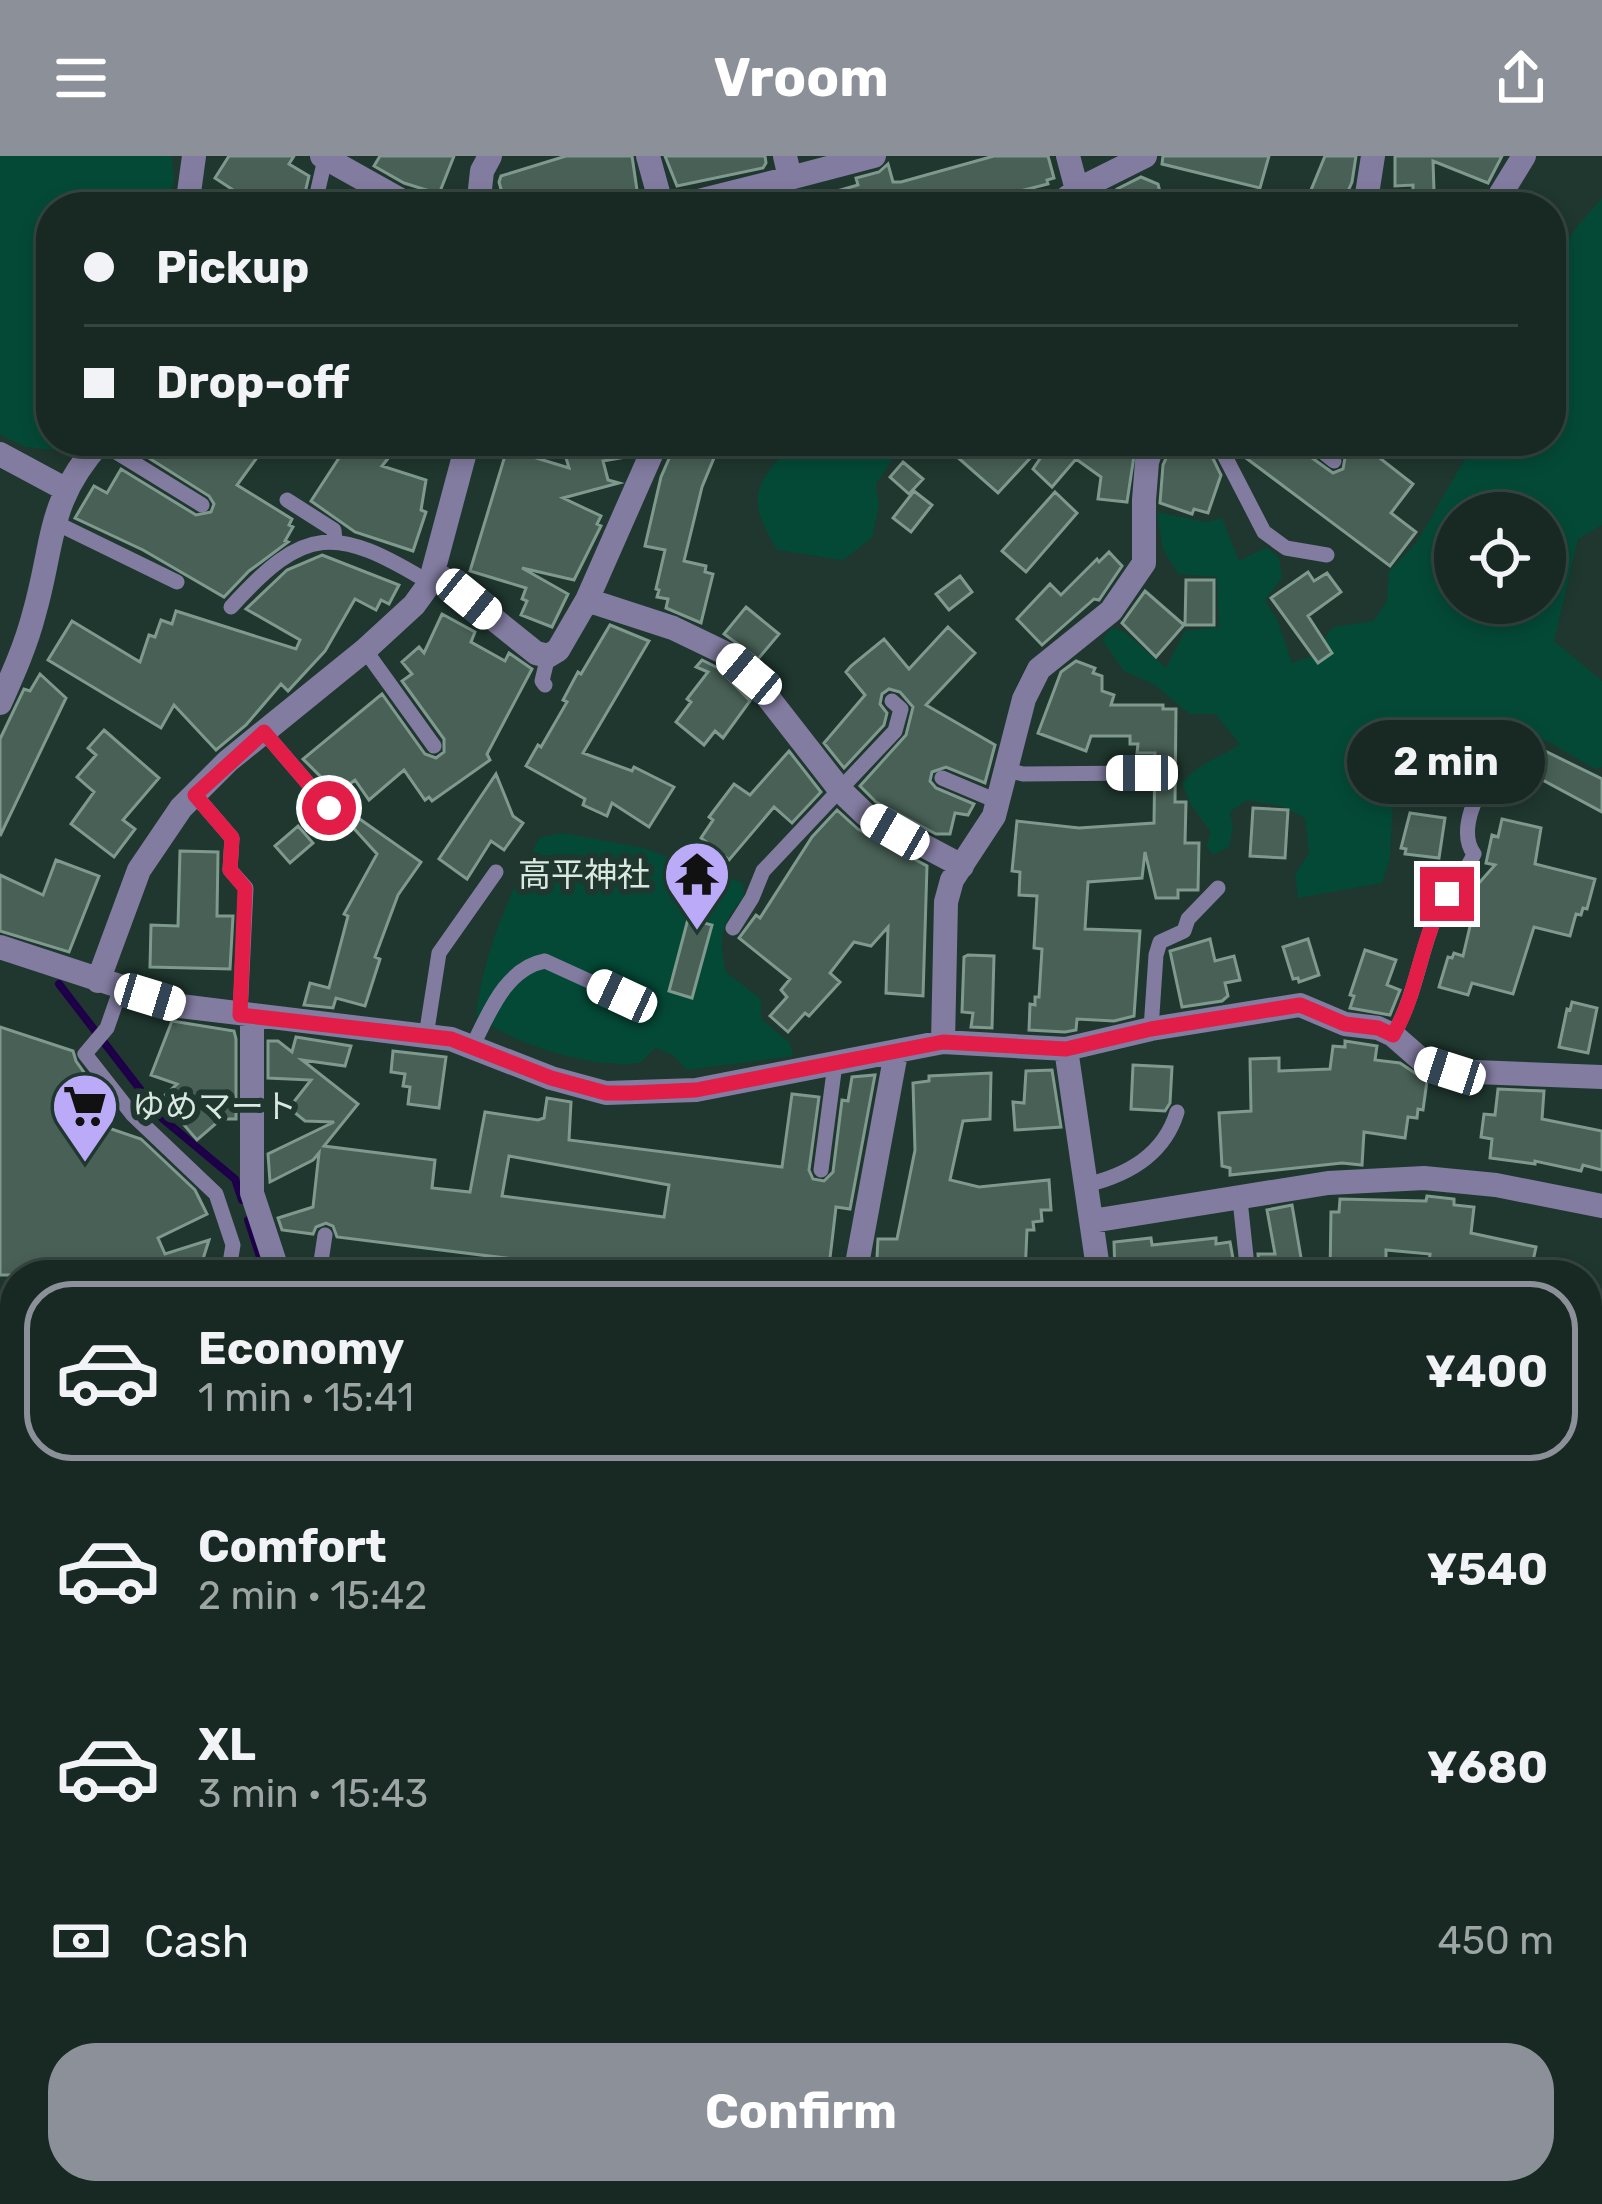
<!DOCTYPE html>
<meta charset="utf-8">
<style>
body{margin:0;font-family:Rubik,"Noto Sans JP",sans-serif;background:#20312a;color:#f1f3f6;height:100vh;display:flex;flex-direction:column;font-size:45px;white-space:nowrap}
*{box-sizing:border-box;margin:0}
p{font-size:39px;color:#9ea6a5}
.icon{flex:none;width:66px;height:66px;fill:none;stroke:currentColor;stroke-width:2;stroke-linecap:round;stroke-linejoin:round}
.map{position:relative;flex:1;overflow:hidden}
.details{position:absolute;left:0px;top:1104px;width:1602px;height:945px;display:flex;flex-direction:column;background:#172922;border-radius:48px 48px 0 0;box-shadow:0 6px 18px #0003,0 0 0 3px #364540}
.details>*{flex:none}
.top-card{position:absolute;left:36px;top:36px;width:1530px;height:264px;border-radius:48px;box-shadow:0 6px 18px #0003,0 0 0 3px #364540;display:grid;align-content:center;height:264px;padding:0 48px;background:#172922}
.controls{position:absolute;left:1434px;top:336px;display:grid;gap:24px}
.controls a{display:grid;place-items:center;width:132px;height:132px;border-radius:50%;background:#172922;box-shadow:0 6px 18px #0003,0 0 0 3px #364540;font-size:60px}
.end{position:absolute;width:54px;height:54px;margin:-27px;border:15px solid #e11d48;background:#fff;box-shadow:0 0 0 6px #fff}
.from{border-radius:50%}
.bubble{position:absolute;height:84px;border-radius:42px;background:#172922;box-shadow:0 6px 18px #0003,0 0 0 3px #364540;font-size:39px;font-weight:700;line-height:84px;text-align:center}
.car{position:absolute;width:36px;height:72px;margin:-36px -18px;border-radius:15px;box-shadow:0 0 9px 3px #0007;background:linear-gradient(#fff 24%,#345 0 40%,#fff 0 76%,#345 0 86%,#fff 0)}
.top-card b{display:flex;align-items:center;gap:42px;height:114px;font-size:45px}
.top-card b+b{border-top:3px solid #364540}
.top-card i{width:30px;height:30px;background:#f1f3f6}
ul{padding:21px 0 0;list-style:none}
li{display:flex;align-items:center;gap:36px;height:180px;margin:0 24px 18px;padding:0 24px;border:6px solid transparent;border-radius:48px}
li div{flex:1}
li b{display:block;font-size:45px}
li em{font-style:normal;font-weight:700}
li.selected{border-color:#8c9099}
li>.icon{width:108px;height:108px;stroke-width:1.5}
.pay{display:flex;align-items:center;gap:30px;height:132px;padding:0 48px;font-size:45px}
.pay p{margin-inline-start:auto}
.action{display:flex;gap:24px;margin-top:auto;padding:24px 48px}
.action a{flex:1;height:138px;border-radius:48px;background:#8c9099;color:#fff;font-size:48px;font-weight:700;line-height:138px;text-align:center}
header{display:flex;justify-content:space-between;align-items:center;height:156px;padding:0 48px;background:#8c9099;color:#fff;font-size:54px;font-weight:700}
.map>svg:first-child{display:block}
.built{fill:#264539}
.green{fill:#044936;fill-rule:evenodd}
.water{fill:#1e0049}
.lines{fill:none;stroke-linecap:round;stroke-linejoin:round}
.stream{stroke:#1e0049;stroke-width:8}
.building{fill:#486056;stroke:#7f998e;stroke-width:3;fill-rule:evenodd}
.lane{stroke:#827ca0;stroke-width:15}
.street{stroke:#827ca0;stroke-width:24}
.highway{stroke:#f2f2f2;stroke-width:36}
.route{stroke:#e11d48;stroke-width:15}
.labels{text-anchor:middle;dominant-baseline:central;stroke-width:12;stroke-linejoin:round;paint-order:stroke}
.poi-label{font-size:33px;fill:#dae8e2;stroke:#1f372e;text-anchor:end}
</style>
<header><svg class="icon" aria-label="menu" viewBox="0 0 24 24"><path d="M4 6h16M4 12h16M4 18h16"/></svg>Vroom<svg class="icon" aria-label="share" viewBox="0 0 24 24"><path d="M12 15V3M7 8l5-5 5 5M5 13v7h14v-7"/></svg></header>
<div class="map">
<svg width="1602" height="2048" viewBox="0 0 1602 2048">
<rect width="100%" height="100%" fill="#1f372e"/>
<path class="built" d="M1587,1523h15v471l-15,-15z"/>
<path class="green" d="M0,0h172l2,26 -9,25h-114v234h18l-7,10 -36,-4 -26,-12z
M1602,42v327l-24,14 -24,102 48,40v86l-7,2 -48,-28 -29,-11 -37,13 -21,45 -37,-3 -30,14 -3,59 -8,25 -84,15 -3,-24 14,-21 -4,-35 -21,-11 -37,-7 -17,12 3,15 -4,20 -16,8 -7,-9 5,-14 -20,-27 -9,-22c17,-21 37,-24 58,-39l-25,-30h-25l-37,-30 -29,-13 -22,-31 9,-12 12,3 43,37 19,-37 34,-4 -2,-50 -39,-3 -15,-25 -6,-37 49,10 16,-4 17,43 28,-14 12,11 3,19 -17,24 12,18 15,44 18,-6 23,-30 40,-6 14,-20 2,-30 28,-29 58,-101h76v-169l24,-43zM1455,357h90v90h-90z
M794,285h110l-28,43 3,21 -7,33 -29,22 -66,-10c-32,-55 -23,-64 17,-109z
M564,677l79,15 100,35 1,13c-23,30 -26,39 -18,76l35,27v20l29,24 3,13 -106,14 -14,-15 -18,-7 -15,15c-48,6 -127,-18 -164,-48 8,-63 33,-123 64,-178z
M925,2034h211l9,14h-196z"/>
<path class="water" d="M0,1647l15,3v80l-15,-5z
M683,2034h178l22,14h-179z"/>
<g class="lines">
<path class="stream" d="M59,828l104,135 72,60 7,21
M248,1064l18,55
M0,1306l15,5"/>
</g>
<path class="building" d="M229,0h65l-5,8 20,12 -5,21 -7,10h-38l-44,-29z
M380,0h74l-15,38 -35,-11 -30,-17z
M566,0h66l6,41 -36,10h-96l-7,-25 2,-6z
M665,0h100l1,7 -3,5 -86,18z
M994,0h54l6,22 -7,2 1,4 -91,23h-154l-1,-6 56,-16 -2,-7 23,-6 9,-8 5,18h8z
M1163,0h106l-9,32 -98,-24z
M1325,0h31l-4,26 -11,25h-37z
M1395,0h107l-14,27 -55,-22 1,30h-21v-6l-18,1z
M1141,21l17,7 6,23h-43l-4,-18z
M137,285h132l-32,44 55,34 -3,6 4,2 -8,14 3,1 -39,29 -25,26 -81,-47 -68,-32 19,-32 13,7 14,-24 75,46 15,-3 3,-8 -5,-8 -76,-48z
M350,285h52l-20,25 44,14 -5,30 5,2 -13,39 -58,-19 -44,-31z
M556,285h83l-7,15 -29,5 5,19 11,3 -56,15 38,18 -4,8 4,2 -27,54 -52,-12 46,26 -16,33 -31,-12 6,-14 -5,-2 4,-11 -56,-17 37,-122 62,19 -7,-24z
M681,285l14,6 2,-6h24l-19,46 -18,74 22,5 -1,6 8,2 -12,49 -35,-15 2,-9 -11,-2 2,-7 -3,-1 9,-39 -20,-4 16,-69 14,-32 4,2z
M939,285h107l-48,52z
M1052,285l84,2 -9,59 -29,-3 3,-22 -25,-18 -24,28 -19,-18z
M1174,285l32,3 15,31 -13,38 -14,-4 -2,5 -32,-11 3,-38z
M1231,285h66l4,9 32,23 10,-4 2,-11 -17,-17h30l55,43 -22,29 25,19 -26,34 -156,-117z
M903,306l20,17 -14,15 -19,-17z
M914,335l18,14 -21,27 -18,-14z
M1055,336l22,21 -51,59 -24,-21z
M1109,396l13,14 -23,34 -5,-1 -52,46 -25,-26 33,-35 11,11 36,-36 2,3z
M322,399l77,30 -10,19 -8,-4 -5,10 -21,-11 -30,52 -37,40 -7,-7 -35,41 -30,25 -42,-45 -13,23 -113,-68 24,-39 68,41 9,-27 6,2 6,-17 11,4 4,-13 120,38 4,-9 -54,-31 41,-39z
M1308,416l6,9 13,-8 14,19 -33,24 24,37 -14,10 -47,-65z
M960,420l12,16 -23,18 -13,-16z
M1186,424h28v45h-29z
M1145,435l39,34 -28,32 -34,-34z
M746,451l33,27 -21,25 -34,-25z
M442,458l33,18 -4,10 34,19 4,-8 23,16 -45,85 3,6 -58,41 -3,-4 -4,3 -21,-30 -35,30 -14,-20 -18,13 -34,-34 79,-65 43,60 11,4 8,-6v-13l-42,-58 10,-7 -10,-12 17,-15 5,6z
M610,469l39,16 -66,112 49,18 2,-4 40,20 -25,40 -37,-24 -5,13 -24,-11 2,-6 -59,-33 12,-21 3,2 26,-45 -4,-2 15,-28 3,2z
M948,471l27,26 -49,52 69,40 -10,38 -39,-16 -14,5 -2,9 6,7 38,16 -6,11 -13,-2 -5,21h-14l-60,-32 -16,-16 46,-51 7,-28 -13,-15 -11,-3 -7,5 -2,10 7,9 -3,12 -40,43 -20,-25 41,-48 -19,-23 5,-6 33,-27 25,30z
M702,504l16,8 32,33 -27,37 -8,-7 -11,14 -28,-23 15,-20 -4,-3 21,-27 -12,-5z
M1076,505l19,7 -2,5 9,3v15l12,4 -3,10h52v4h13l-1,93h11l-1,41h14l-1,47h-20v8h-22l-11,-46 -3,26 -54,4 -3,47 55,2 -6,85 -20,5 -37,-2 -1,11 -11,2 -36,-2 1,-26 5,1v-8h4l3,-48 -8,-1 3,-52 -18,-1 1,-23 -8,-1 5,-50 62,7 75,-5 1,-70h-18l1,-9h-8v-8h-39l-5,15 -48,-18 23,-61z
M40,518l26,24 -66,138v-97l24,-50 6,2z
M104,574l55,48 -36,42 12,9 -21,28 -43,-33 23,-32 -17,-15 19,-22 -8,-7z
M1537,591l65,32v33l-76,-41z
M789,595l32,41 -29,31 -18,-16 -45,53 -28,-22 12,-18 -4,-3 25,-33 16,11z
M496,618l17,42 10,7 -19,27 -13,-9 -24,38 -28,-20z
M1253,652l35,2 -3,48 -35,-2z
M837,654l21,19 69,37 -4,130 -37,-3 2,-66 -17,19 -17,-4 -24,31 10,9 -31,34 -4,-3 -17,19 -18,-16 17,-19 -6,-7 9,-11 -51,-41 17,-23 4,3 52,-81z
M1410,657l35,5 -6,40 -34,-4 1,-5 -5,-1z
M354,659l67,47 -23,33 -23,62 5,2 -15,47 -29,-8 -3,10 -29,-3 6,-22 19,5 19,-72 -4,-2 33,-60 -29,-32z
M1502,663l39,9 -6,36 60,15 -8,30 -4,-1 -2,7 -5,-1 -6,22 -36,-9 -21,67 -41,-11 -4,12 -29,-8 9,-30 4,1 2,-5 9,3 8,-34 -15,-13 39,-44 -9,-2 6,-28 6,2z
M298,670l15,17 -23,20 -15,-17z
M180,695l38,1 -1,64h16l-3,53 -80,-2 1,-42 27,1z
M56,704l43,16 -30,76 -69,-21v-56l43,20z
M688,763l24,6 -20,73 -23,-7z
M1210,783l5,22 19,-5 6,24 -15,3 3,13 -6,5 -40,6 -12,-56z
M1308,783l11,36 -20,7 -1,-4 -5,1 -10,-32z
M1365,794l31,10 -9,25 13,5 -10,25 -40,-7 4,-12 -4,-1z
M968,799l26,1 -2,72 -21,-1 2,-14 -11,-1 2,-55z
M1572,846l25,6 -9,45 -29,-6 8,-38 3,1z
M172,865l62,10 2,8v80h-15l-24,21 -32,-37 -2,-6 14,-13 -26,-9z
M0,871l73,24 3,10 19,27 -10,32 56,19 54,51 12,24 -49,24 7,16 44,-14 -11,35h-198z
M296,881l55,9 -6,20 -43,-6 56,44 -34,42 111,14 -3,28 38,4 15,-80 53,8 6,-2 3,-20 24,4 -2,38 213,27 10,-73 27,3 -10,73 4,9 11,2 9,-9 9,-72 6,1 4,-24 23,-2 -25,134 -14,-2 -8,68h-187l-304,-38 -4,-11 -7,-3 -10,4 -3,7 -31,-4 -4,-12 35,-11 6,-54 -6,7 -43,22 -2,-28 66,-32 -29,-1 -16,-13 22,-28 -43,-2v-37h10l14,11zM509,1000l160,29 -5,32 -162,-21z
M1345,885l32,5 -2,14 25,3 27,18 -4,29 -5,-1 -1,9 -9,-1 -3,21 -41,-6 -2,33 -20,-2 -112,12v-7l-8,-2 -3,-53 32,-2 -1,-52 29,-1v13l51,-2 3,-23 12,1z
M393,895l53,6 -7,51 -31,-4 2,-17 -7,-1 2,-12 -14,-2z
M1133,909l39,2 -2,36 -5,8 -34,-2z
M1052,914l9,57 -46,3 -2,-28 11,1 2,-32z
M991,917l-1,46 -27,2 -13,59 29,7 70,-7 2,30h-10l1,11 -9,1 1,8h-7l-2,45h-149l2,-36h19l18,-89 -2,-67 16,-2v-5z
M1498,933l46,2 -2,28 60,12v39l-19,-5 -2,6 -46,-10v3l-45,-6 2,-19 -11,-2 3,-23 11,1z
M1427,1040l27,3v6l20,2 -3,26 65,14 -6,28h-74l1,-8 -28,-4 1,-9 -44,-4v25h-56l1,-63h8l1,-13 86,2z
M1292,1049l12,70h-44l-2,-21h17l-8,-44z
M1151,1082l1,7 64,-7v6l14,-2 6,33h-121l-1,-33z"/>
<g class="lines">
<path class="lane" d="M314,51l11,-48
M1217,285l47,91 22,16 41,7
M1309,285l25,20
M100,286l102,63
M287,344l47,30 1,11
M54,366l123,60
M231,451c74,-82 104,-82 199,-24
M365,494l69,96
M545,529l-3,-4 6,-25
M264,576l65,76
M1007,614l16,4 119,-1
M942,622l57,24
M195,639l37,43 -2,32 16,18 -6,127
M733,772l19,-30 11,-27 132,-140 6,-22 -9,-8
M121,832l-14,40 -22,26 47,60 84,80 17,51 -5,30
M1151,873l5,-74 4,-13 24,-11 4,-12 30,-31
M1393,879c23,-39 27,-85 45,-125 10,-21 27,-34 36,-56 -17,-23 3,-64 20,-85l7,1
M426,880l13,-83 57,-81
M473,889c16,-32 33,-77 72,-84l90,41
M821,1014l14,-106
M1086,1029c42,-10 78,-30 91,-73
M1240,1044l8,75
M319,1119l6,-40
M351,1119v-3l34,3
M0,1196l15,5
M0,1262l15,6
M1587,1266l15,3"/>
<path class="street" d="M322,0l91,51
M648,0l14,51
M1068,0l9,34 68,-34
M790,22l84,-22
M187,51l7,-51
M478,51l4,-36 8,-15
M675,51l115,-29 -5,-22
M1055,51l22,-17
M1365,51l8,-51
M1482,51l15,-7 27,-44
M0,298l65,35
M435,416l101,81 12,3 10,-6 29,-50 86,28 54,26 22,19 92,118 25,24 96,51
M587,444l70,-159
M0,547c13,-29 26,-58 34,-89 21,-73 12,-112 67,-173
M0,791l180,59 271,33 100,39 55,15 90,-3 247,-48 123,7 85,-20 149,-24 45,19 33,4 15,7 32,28 25,8 152,6
M98,825l41,-111 42,-62 47,-47 137,-111 49,-45 16,-22 38,-142
M252,859v178l27,82
M943,886l3,-140 6,-22 42,-64 30,-117 15,-30 72,-58 33,-48v-63l3,-38 7,-21
M1066,893l33,226
M1092,1065l236,-38 96,-5 72,7 106,21
M855,1119l41,-222
M1587,1399l15,3
M0,1612l15,1
M0,1736l15,5
M0,1921l15,4
M1587,1989l15,14
M416,2034l46,14
M669,2034l18,14
M913,2034l22,14
M1313,2034l20,14
M48,2048l5,-14
M279,2048l4,-14
M525,2048l4,-14
M1378,2048l14,-14"/>
<path class="highway" d="M0,1466l15,1
M1587,1492l15,1"/>
</g>
<g class="lines">
<path class="route" d="M329,652l-65,-76 -69,63 37,43 -2,32 15,18 -5,127 211,24 100,39 55,15h24l66,-3 247,-48 123,7 85,-20 149,-24 45,19 33,4 15,7c26,-43 27,-98 54,-141"/>
</g>
<defs>
<g id="temple-pin" transform="scale(3.45)"><path d="M0 17L-7.5 6A9.5 9.5 0 1 1 7.5 6Z" fill="#baaaf7" stroke="#1f372e"/><path d="M0-6L5-2H3V0L6.5 2.5H4V6H1.5V3h-3V6H-4V2.5H-6.5L-3 0V-2H-5Z" fill="#111"/></g>
<g id="supermarket-pin" transform="scale(3.45)"><path d="M0 17L-7.5 6A9.5 9.5 0 1 1 7.5 6Z" fill="#baaaf7" stroke="#1f372e"/><path d="M-6-5.5h2.5l.6 2H6L4.5 2H-2.5L-4.4-4H-6ZM-1.5 3.2a1.3 1.3 0 1 0 .1 0ZM3 3.2a1.3 1.3 0 1 0 .1 0Z" fill="#111"/></g>
</defs>
<g fill-rule="evenodd">
<use href="#temple-pin" x="697" y="718"/>
<use href="#supermarket-pin" x="85" y="950"/>
</g>
<g class="labels">
<g class="poi-label">
<text x="650" y="718">高平神社</text>
<text x="132" y="950" text-anchor="start">ゆめマート</text>
</g>
</g>
</svg>
<div class="controls">
<a><svg class="icon" aria-label="locate" viewBox="0 0 24 24"><circle cx="12" cy="12" r="6"/><path d="M12 2v4M12 18v4M2 12h4M18 12h4"/></svg></a>
</div>
<i class="end from" style="left:329px;top:652px"></i>
<i class="end" style="left:1447px;top:738px"></i>
<div class="bubble" style="left:1347px;top:564px;width:198px">2 min</div>
<i class="car" style="left:469px;top:443px;rotate:129deg"></i>
<i class="car" style="left:749px;top:518px;rotate:310deg"></i>
<i class="car" style="left:1142px;top:617px;rotate:270deg"></i>
<i class="car" style="left:895px;top:676px;rotate:300deg"></i>
<i class="car" style="left:622px;top:840px;rotate:295deg"></i>
<i class="car" style="left:150px;top:841px;rotate:107deg"></i>
<i class="car" style="left:1450px;top:915px;rotate:288deg"></i>
<div class="top-card">
<b><i class="from"></i>Pickup</b>
<b><i></i>Drop-off</b>
</div>
<section class="details">
<ul>
<li class="selected"><svg class="icon" aria-label="car" viewBox="0 0 24 24"><path d="M5 17H2v-5l4-1 3-4h7l3 4 3 1v5h-3M9 17h6M6 11h13"/><circle cx="7" cy="17" r="2"/><circle cx="17" cy="17" r="2"/></svg><div><b>Economy</b><p>1 min · 15:41</p></div><em>¥400</em></li>
<li><svg class="icon" aria-label="car" viewBox="0 0 24 24"><path d="M5 17H2v-5l4-1 3-4h7l3 4 3 1v5h-3M9 17h6M6 11h13"/><circle cx="7" cy="17" r="2"/><circle cx="17" cy="17" r="2"/></svg><div><b>Comfort</b><p>2 min · 15:42</p></div><em>¥540</em></li>
<li><svg class="icon" aria-label="car" viewBox="0 0 24 24"><path d="M5 17H2v-5l4-1 3-4h7l3 4 3 1v5h-3M9 17h6M6 11h13"/><circle cx="7" cy="17" r="2"/><circle cx="17" cy="17" r="2"/></svg><div><b>XL</b><p>3 min · 15:43</p></div><em>¥680</em></li>
</ul>
<div class="pay"><svg class="icon" aria-label="cash" viewBox="0 0 24 24"><path d="M3 7h18v10H3z"/><circle cx="12" cy="12" r="2"/></svg>Cash<p>450 m</p></div>
<div class="action"><a>Confirm</a></div>
</section>
</div>
